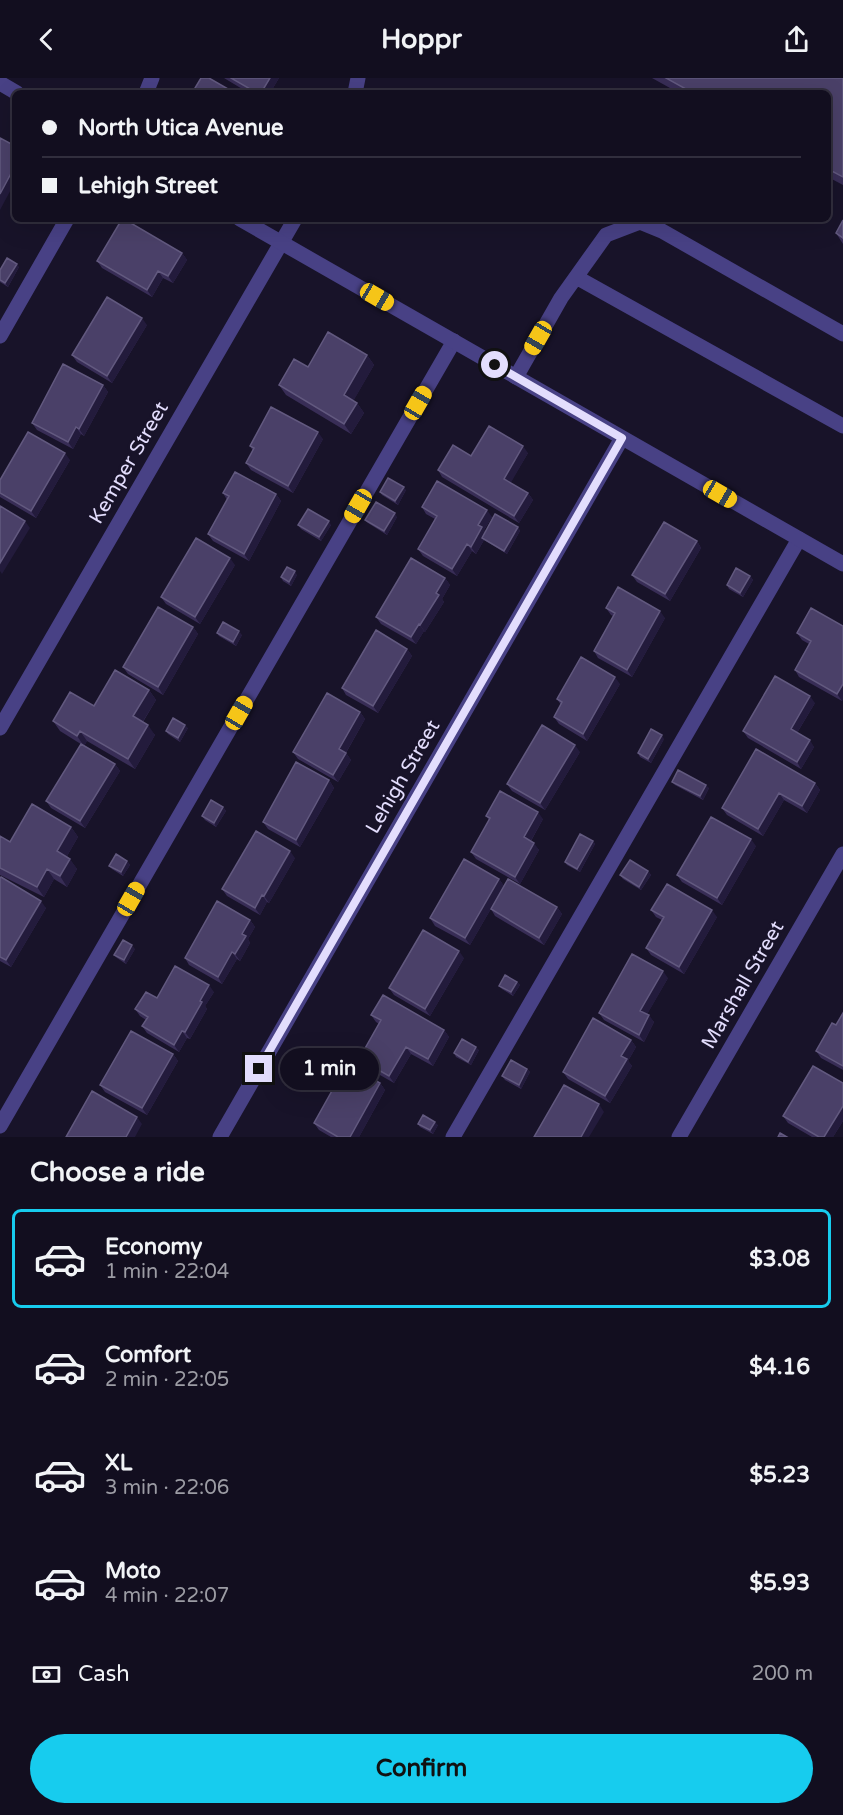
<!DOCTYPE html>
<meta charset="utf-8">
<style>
body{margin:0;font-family:"Varela Round",sans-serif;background:#1b1728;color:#f1f3f6;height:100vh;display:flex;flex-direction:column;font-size:22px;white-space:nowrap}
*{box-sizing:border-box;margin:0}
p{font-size:20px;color:#9c9ca4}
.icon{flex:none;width:33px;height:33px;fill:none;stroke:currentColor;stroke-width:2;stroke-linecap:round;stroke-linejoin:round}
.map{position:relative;height:1059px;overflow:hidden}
.panel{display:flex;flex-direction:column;background:#120e1f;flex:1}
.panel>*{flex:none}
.hud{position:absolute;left:12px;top:12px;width:819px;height:132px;border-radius:9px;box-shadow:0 6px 24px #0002,0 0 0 2px #312e3d;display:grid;align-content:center;height:132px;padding:0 30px;background:#120e1f}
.end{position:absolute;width:27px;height:27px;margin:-14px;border:8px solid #e3ddfd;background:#111;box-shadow:0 0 0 3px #111}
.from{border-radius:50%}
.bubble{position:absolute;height:42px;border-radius:21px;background:#120e1f;box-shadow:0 6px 24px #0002,0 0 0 2px #312e3d;font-size:20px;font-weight:700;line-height:42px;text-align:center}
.car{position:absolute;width:18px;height:36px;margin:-18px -9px;border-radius:8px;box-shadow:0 0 4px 2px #0007;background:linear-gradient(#f5c518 24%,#345 0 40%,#f5c518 0 76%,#345 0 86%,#f5c518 0)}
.hud b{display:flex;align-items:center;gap:21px;height:57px;font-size:22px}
.hud b+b{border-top:2px solid #312e3d}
.hud i{width:15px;height:15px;background:#f1f3f6}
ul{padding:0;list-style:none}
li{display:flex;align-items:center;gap:18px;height:99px;margin:0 12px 9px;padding:0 18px;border:3px solid transparent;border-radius:9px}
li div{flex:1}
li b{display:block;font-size:22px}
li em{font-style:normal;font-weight:700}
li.active{border-color:#17ccee}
li>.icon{width:54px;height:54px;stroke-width:1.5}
h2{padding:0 30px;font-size:27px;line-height:72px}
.pay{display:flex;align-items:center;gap:15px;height:66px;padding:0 30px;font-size:22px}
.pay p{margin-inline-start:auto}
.button{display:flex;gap:12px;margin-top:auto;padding:12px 30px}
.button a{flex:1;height:69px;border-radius:36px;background:#17ccee;color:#111;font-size:24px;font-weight:700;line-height:69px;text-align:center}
header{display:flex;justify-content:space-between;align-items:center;height:78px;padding:0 30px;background:#120e1f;font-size:27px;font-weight:700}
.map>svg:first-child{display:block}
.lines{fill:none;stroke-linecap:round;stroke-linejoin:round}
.service{stroke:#484185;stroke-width:15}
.minor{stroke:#484185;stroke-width:15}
.tertiary{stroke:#484185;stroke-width:15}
.wall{fill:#382d56}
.shaded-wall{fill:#231b3c}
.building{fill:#4a4068;stroke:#62597f;stroke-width:1.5}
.route{stroke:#e3ddfd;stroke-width:8}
.labels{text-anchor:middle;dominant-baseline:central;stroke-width:5;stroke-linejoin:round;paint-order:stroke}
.street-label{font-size:20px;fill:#e3ddfd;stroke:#181329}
</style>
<header><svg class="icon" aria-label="back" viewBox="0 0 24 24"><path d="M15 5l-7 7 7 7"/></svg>Hoppr<svg class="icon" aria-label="share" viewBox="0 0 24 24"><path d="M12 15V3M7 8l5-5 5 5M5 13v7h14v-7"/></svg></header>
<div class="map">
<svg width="843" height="1059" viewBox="0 0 843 1059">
<rect width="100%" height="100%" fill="#181329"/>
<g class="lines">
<path class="service" d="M146,15l6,-15
M576,199l267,149
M0,258l67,-117
M516,299l45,-79 45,-63 34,-13 22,9 181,103
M0,1048l454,-785
M453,1059l346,-598"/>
<path class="minor" d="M355,15l3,-15
M0,650l295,-509
M220,1059l402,-699
M679,1059l164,-283"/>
<path class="tertiary" d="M0,5l17,10
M240,141l603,345"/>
</g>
<path class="wall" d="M224,0h55l-9,15h-21z
M652,0h191v107l-15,-8v-84h-149z
M843,142v24l-7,-11z
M182,175l5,7 -14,23 -10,-5 -11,19 -50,-29 -5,-7z
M19,189l-11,20 -8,-5v-12z
M147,247l-35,58 -35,-21 -5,-7z
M367,277l7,10 -21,36 4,2 7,10 -13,21 -65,-39 -7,-10 29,-18z
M103,307l5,7 -24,44 -3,-2 -8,15 -36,-19 -5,-7z
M323,361l-30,54 -42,-23 -5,-7 7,-12 -3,-5z
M528,375l-18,30 18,10 5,7 -14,23 -77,-46 -4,-7 33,-14z
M70,382l-34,58 -36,-21v-17z
M406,412l-8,15 -16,-10 -2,-3z
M223,415l53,1 5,7 -32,60 -36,-20 -5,-7 19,-34z
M422,429l70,10 -8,13 1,2 33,-5 2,4 -13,23 -23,-14 -8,14 -4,-3 -15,25 -34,-20 -5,-7 17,-30 -9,-5z
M397,439l-10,18 -19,-12 -3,-3z
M298,447h33l-10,16 -20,-12z
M697,463l4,7 -31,53 -33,-19 -5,-7z
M235,487l-35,59 -34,-20 -5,-7z
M297,497l-6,11 -8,-5 -2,-4z
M750,498l3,4 -10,17 -14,-8 -2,-4z
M445,500l5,7 -8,14 2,3 -19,30 -1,-1 -8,13 -35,-20 -5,-7z
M606,530l59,10 -33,59 -34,-19 -4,-7 19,-35 -2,-1z
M843,548l-1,75 -43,-24 -4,-7 14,-26 -7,-4 -5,-7z
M193,549l5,7 -35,61 -35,-21 -5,-7z
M217,555l25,2 -6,11 -17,-10z
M407,571l5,7 -34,57 -32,-18 -4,-7z
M620,606l-33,57 -28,-17 -5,-7 7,-12 -4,-6z
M149,612l7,10 -13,22 12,13 -20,34 -48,-28 -3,5 -24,-15 -7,-10 41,-15z
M815,625l-18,30 17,14 -13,22 -53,-31 -5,-7z
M360,634l5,7 -19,34 5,7 -13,22 -40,-23 -5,-7z
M188,650l-8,14 -12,-8 -2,-3z
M664,661l-13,24 -11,-6 -2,-4z
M580,674l-35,58 -33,-19 -5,-7z
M115,686l5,7 -35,57 -34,-20 -5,-7z
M329,702l5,8 -34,59 -32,-18 -5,-7z
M672,704l37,6 -6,12 -28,-15z
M815,705l5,7 -13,23 -23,-13 -21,36 -36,-21 -5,-7z
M223,729l3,4 -10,16 -11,-7 -3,-4z
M486,738l57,3 -12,22 8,9 -19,34 -44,-25 -5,-7 18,-32z
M71,749l7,10 -11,19 10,13 -10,18 -13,-8 -10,18 -44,-22v-39l10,6z
M593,763l2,3 -15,28 -13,-7 -2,-3z
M756,768l-34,59 -40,-23 -5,-7z
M295,780l-26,45 -2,-1 -7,13 -33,-19 -5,-7z
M127,783l3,4 -7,11 -11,-7 -3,-3z
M648,793l3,4 -10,15 -18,-11 -3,-4z
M0,800l46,30 -35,59 -11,-6z
M499,801l5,7 -34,59 -35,-19 -5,-8z
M557,829l5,7 -18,31 -49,-29 -4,-7z
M651,832l66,7 -33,57 -33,-19 -5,-7 16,-28 -6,-3z
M250,842l5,7 -7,12 2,4 -10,18 -3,-2 -15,25 -33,-19 -4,-7z
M135,871l-9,15 -9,-6 -3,-3z
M464,880l-34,58 -36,-21 -5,-7z
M668,900l-21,36 7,8 -10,20 -40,-22 -5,-7z
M517,904l3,3 -7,11 -11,-7 -3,-3z
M214,914l-9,14 2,3 -17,30 -3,-1 -8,14 -32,-19 -5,-7 4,-6 -6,-4 -5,-7 22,-11z
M843,935v57l-22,-12 -5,-7 20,-26z
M371,937l73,15 5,7 -16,29 -22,-12 -17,29 -30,-17 -5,-7 20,-35 -3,-2z
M631,962l5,7 -8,14 4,5 -22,37 -42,-24 -5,-7z
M479,972l-8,15 -15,-8 -2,-4z
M173,976l5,7 -31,54 -42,-23 -5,-7z
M527,991l3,3 -9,17 -16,-9 -3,-4z
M380,1005l5,7 -26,47h-28l-12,-7 -5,-7z
M843,1005v38l-10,16h-21l-24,-14 -5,-7z
M418,1046l20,1 -5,9 -13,-7z"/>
<path class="shaded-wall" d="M270,0h9l-9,15h-9z
M15,88v16l-15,28v-16z
M182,175l5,7 -14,23 -5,-7z
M17,186l2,3 -11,20 -3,-4z
M158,193l5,7 -11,19 -5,-7z
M142,240l5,7 -35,58 -5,-7z
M367,277l7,10 -23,40 -7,-10z
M103,307l5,7 -24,44 -5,-7z
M357,325l7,10 -13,21 -7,-10z
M76,349l5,7 -8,15 -5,-7z
M318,354l5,7 -30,54 -5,-7z
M523,368l5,7 -19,33 -5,-7z
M65,375l5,7 -34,58 -5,-7z
M404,409l2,3 -8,15 -3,-4z
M528,415l5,7 -14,23 -5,-7z
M276,416l5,7 -32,60 -5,-7z
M487,432l5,7 -8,13 3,4 -5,4 2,2 -8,14 -5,-7 7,-22z
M395,435l2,4 -10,18 -3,-4z
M25,443l5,7 -28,46 -2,-3v-8z
M329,443l2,4 -10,16 -2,-4z
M518,449l2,4 -13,23 -3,-3z
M697,463l4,7 -31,53 -5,-7z
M467,466l5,7 -15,25 -5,-7z
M230,480l5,7 -35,59 -5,-7z
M295,493l2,4 -6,11 -2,-4z
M750,498l3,4 -10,17 -3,-4z
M445,500l5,7 -8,14 2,3 -19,30 -5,-7 16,-32z
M660,533l5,7 -33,59 -5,-7z
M419,546l5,7 -8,13 -5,-7z
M193,549l5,7 -35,61 -5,-8z
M239,553l3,4 -6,11 -3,-4z
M407,571l5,7 -34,57 -5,-7z
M615,599l5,7 -33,57 -4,-7z
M843,606v16l-1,1 -5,-7z
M149,612l7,10 -16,26 -7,-10z
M810,618l5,7 -20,33 -4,-7z
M360,634l5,7 -21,37 -5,-7z
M148,647l7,10 -20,34 -7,-10z
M185,647l3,3 -8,14 -2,-4z
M80,653l7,10 -3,5 -7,-10z
M662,657l2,4 -13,24 -3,-4z
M810,662l4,7 -13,22 -4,-7z
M575,667l5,7 -35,58 -5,-7z
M346,675l5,7 -13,22 -5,-7z
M115,686l5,7 -35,57 -5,-7z
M329,702l5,8 -34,59 -4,-7z
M815,705l5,7 -13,23 -5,-7z
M706,707l3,3 -6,12 -3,-4z
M779,715l5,7 -21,36 -5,-7z
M223,729l3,4 -10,16 -2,-4z
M538,734l5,7 -14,25 -5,-7z
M71,749l7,10 -14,24 -7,-10z
M751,761l5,7 -34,59 -5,-7z
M593,763l2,3 -15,28 -3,-3z
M534,765l5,7 -19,34 -5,-7z
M290,773l5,7 -26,45 -5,-7z
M70,781l7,10 -10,18 -7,-11z
M127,783l3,4 -7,11 -2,-4z
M47,791l7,10 -10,18 -7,-10z
M648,793l3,4 -10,15 -2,-3z
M499,801l5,7 -34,59 -5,-7z
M262,817l5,7 -7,13 -5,-7z
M41,823l5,7 -35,59 -5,-7z
M557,829l5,7 -18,31 -5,-7z
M712,832l5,7 -33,57 -5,-7z
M250,842l5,7 -7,12 2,4 -10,18 -5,-7 7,-20z
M132,867l3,4 -9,15 -2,-4z
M459,873l5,7 -34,58 -5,-7z
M232,874l5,7 -15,25 -4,-7z
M663,893l5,7 -23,40 -5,-7z
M517,904l3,3 -7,11 -2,-4z
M209,907l5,7 -9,14 2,3 -17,30 -5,-7 15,-31z
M649,937l5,7 -10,20 -5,-7z
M444,952l5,7 -16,29 -5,-7z
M182,953l5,7 -8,14 -5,-7z
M631,962l5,7 -8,14 4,5 -22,37 -5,-7 16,-40z
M406,969l5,7 -17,29 -5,-7z
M476,969l3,3 -8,15 -3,-3z
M173,976l5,7 -31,54 -5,-7z
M527,991l3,3 -9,17 -2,-4z
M380,1005l5,7 -26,47h-9z
M599,1026l5,8 -15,25h-8z
M843,1028v15l-10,16h-9z
M137,1039l5,7 -7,13h-9z
M435,1044l3,3 -5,9 -3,-4z"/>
<path class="building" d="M201,0h8l26,15h-43z
M231,0h39l-9,15h-4z
M666,0h177v99l-15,-8v-76h-135z
M0,60l15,8v20l-15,28z
M122,141h2l58,34 -14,23 -10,-5 -11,19 -50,-29z
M843,142v18l-7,-5z
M7,180l10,6 -12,19 -5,-3v-10z
M107,219l35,21 -35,58 -35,-21z
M328,254l39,23 -23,40 13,8 -13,21 -65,-39 15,-26 14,8z
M63,286l40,21 -24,44 -3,-2 -8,15 -36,-19z
M271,329l47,25 -30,54 -42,-23 8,-15 -4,-2z
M489,348l34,20 -19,33 24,14 -14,23 -76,-46 15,-25 18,11z
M28,354l37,21 -34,58 -31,-18v-13z
M235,394l41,22 -32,60 -36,-20 21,-38 -6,-3z
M388,400l16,9 -9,14 -15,-9z
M437,403l50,29 -9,15 4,2 -11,20 -4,-3 -15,25 -34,-20 19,-33 -15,-9z
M376,424l19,11 -11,18 -19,-11z
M0,428l25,15 -25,42z
M308,431l21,12 -10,16 -21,-12z
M495,436l23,13 -14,24 -22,-13z
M664,444l33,19 -32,53 -33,-19z
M196,460l34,20 -35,59 -34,-20z
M411,480l34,20 -9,15 3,2 -19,30 -1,-1 -8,13 -35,-20z
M287,489l8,4 -6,11 -8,-5z
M736,490l14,8 -10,17 -13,-8z
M618,509l42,24 -33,59 -33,-19 21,-38 -9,-5z
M158,529l35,20 -35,60 -35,-20z
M811,530l32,18v58l-6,10 -42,-24 16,-29 -14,-8z
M223,544l16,9 -6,11 -16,-9z
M376,552l31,19 -34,57 -31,-18z
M581,579l34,20 -32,57 -29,-17 8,-15 -5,-3z
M115,592l34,20 -16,26 15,9 -20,34 -48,-28 -3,5 -24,-15 17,-29 24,14z
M775,598l35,20 -19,33 19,11 -13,22 -54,-31z
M327,615l33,19 -21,37 7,4 -13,22 -40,-23z
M173,640l12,7 -7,13 -12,-7z
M542,647l33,20 -35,58 -33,-19z
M651,651l11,6 -14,24 -10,-6z
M81,666l34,20 -35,57 -34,-20z
M756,671l59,34 -13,23 -23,-13 -21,36 -36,-21z
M296,684l33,18 -33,60 -33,-18z
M678,692l28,15 -6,11 -28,-14z
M500,713l38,21 -14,25 10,6 -19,34 -44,-25 19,-34 -4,-2z
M211,722l12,7 -9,16 -12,-7z
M32,726l39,23 -14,24 13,8 -10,17 -13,-7 -10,18 -37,-19v-32l10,6z
M711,739l40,22 -34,59 -40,-23z
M256,753l34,20 -26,45 -2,-1 -7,13 -33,-19z
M580,756l13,7 -16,28 -12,-7z
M116,776l11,7 -6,11 -12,-6z
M464,781l35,20 -34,59 -35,-20z
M630,782l18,11 -9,16 -19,-12z
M1,799l40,24 -35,59 -6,-3v-79z
M508,801l49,28 -18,31 -48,-29z
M667,806l45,26 -33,57 -33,-19 18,-31 -13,-7z
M217,823l33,19 -8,14 4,2 -11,18 -3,-2 -14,25 -33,-19z
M423,852l36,21 -34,58 -36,-21z
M123,862l9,5 -8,15 -10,-5z
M632,876l31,17 -23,40 9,4 -10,20 -40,-22z
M175,888l34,19 -9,16 2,1 -17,30 -3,-1 -8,14 -32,-19 6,-9 -13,-8 11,-17 11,6z
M505,897l12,7 -6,10 -12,-6z
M383,917l61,35 -16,29 -22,-12 -17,29 -30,-17 22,-39 -10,-5z
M843,935v53l-27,-15 16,-28 4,2z
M593,940l38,22 -10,16 6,3 -22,37 -42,-24z
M131,953l42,23 -31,54 -42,-23z
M462,961l14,8 -8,15 -14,-9z
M511,982l16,9 -8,16 -17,-9z
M347,986l33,19 -30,54h-12l-24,-14z
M813,988l30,17v23l-19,31h-5l-36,-21z
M564,1007l35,19 -18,33h-47z
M92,1013l45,26 -11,20h-60z
M423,1037l12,7 -5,8 -12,-6z
M780,1055l7,4h-9z"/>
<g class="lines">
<path class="route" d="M259,991l363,-631 -127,-73"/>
</g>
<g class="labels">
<g class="street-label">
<text transform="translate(129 385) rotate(-60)">Kemper Street</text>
<text transform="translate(403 699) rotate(-60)">Lehigh Street</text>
<text transform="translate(743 907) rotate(-60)">Marshall Street</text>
</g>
</g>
</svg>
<i class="end from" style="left:495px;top:287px"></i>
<i class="end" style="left:259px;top:991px"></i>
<div class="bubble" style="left:280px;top:970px;width:99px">1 min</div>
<i class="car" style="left:377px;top:219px;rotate:120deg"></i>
<i class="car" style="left:538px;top:260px;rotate:210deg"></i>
<i class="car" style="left:418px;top:325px;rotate:30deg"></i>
<i class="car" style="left:720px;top:416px;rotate:120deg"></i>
<i class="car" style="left:358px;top:428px;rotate:210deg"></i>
<i class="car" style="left:239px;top:635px;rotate:30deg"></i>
<i class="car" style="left:131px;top:821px;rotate:30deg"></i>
<div class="hud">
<b><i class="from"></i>North Utica Avenue</b>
<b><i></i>Lehigh Street</b>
</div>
</div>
<section class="panel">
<h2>Choose a ride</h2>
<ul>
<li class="active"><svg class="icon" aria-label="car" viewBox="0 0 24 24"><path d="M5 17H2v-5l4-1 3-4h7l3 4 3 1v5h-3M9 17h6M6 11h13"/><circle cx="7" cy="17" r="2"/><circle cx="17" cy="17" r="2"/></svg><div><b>Economy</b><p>1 min · 22:04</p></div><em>$3.08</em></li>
<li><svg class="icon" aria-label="car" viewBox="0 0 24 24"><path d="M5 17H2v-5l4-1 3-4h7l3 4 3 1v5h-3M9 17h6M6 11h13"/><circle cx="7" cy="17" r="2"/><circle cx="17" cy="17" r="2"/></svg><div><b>Comfort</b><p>2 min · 22:05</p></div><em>$4.16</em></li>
<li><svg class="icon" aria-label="car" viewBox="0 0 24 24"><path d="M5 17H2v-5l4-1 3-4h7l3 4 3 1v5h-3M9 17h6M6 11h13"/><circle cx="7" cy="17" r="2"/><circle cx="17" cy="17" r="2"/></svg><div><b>XL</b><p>3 min · 22:06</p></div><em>$5.23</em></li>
<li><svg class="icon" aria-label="car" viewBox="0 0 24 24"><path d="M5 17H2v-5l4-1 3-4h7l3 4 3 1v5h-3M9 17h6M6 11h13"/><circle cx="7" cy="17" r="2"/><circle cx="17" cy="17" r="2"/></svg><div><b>Moto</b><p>4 min · 22:07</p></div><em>$5.93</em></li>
</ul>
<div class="pay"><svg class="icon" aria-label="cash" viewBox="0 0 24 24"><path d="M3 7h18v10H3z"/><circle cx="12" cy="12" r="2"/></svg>Cash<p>200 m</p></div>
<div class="button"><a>Confirm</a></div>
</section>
